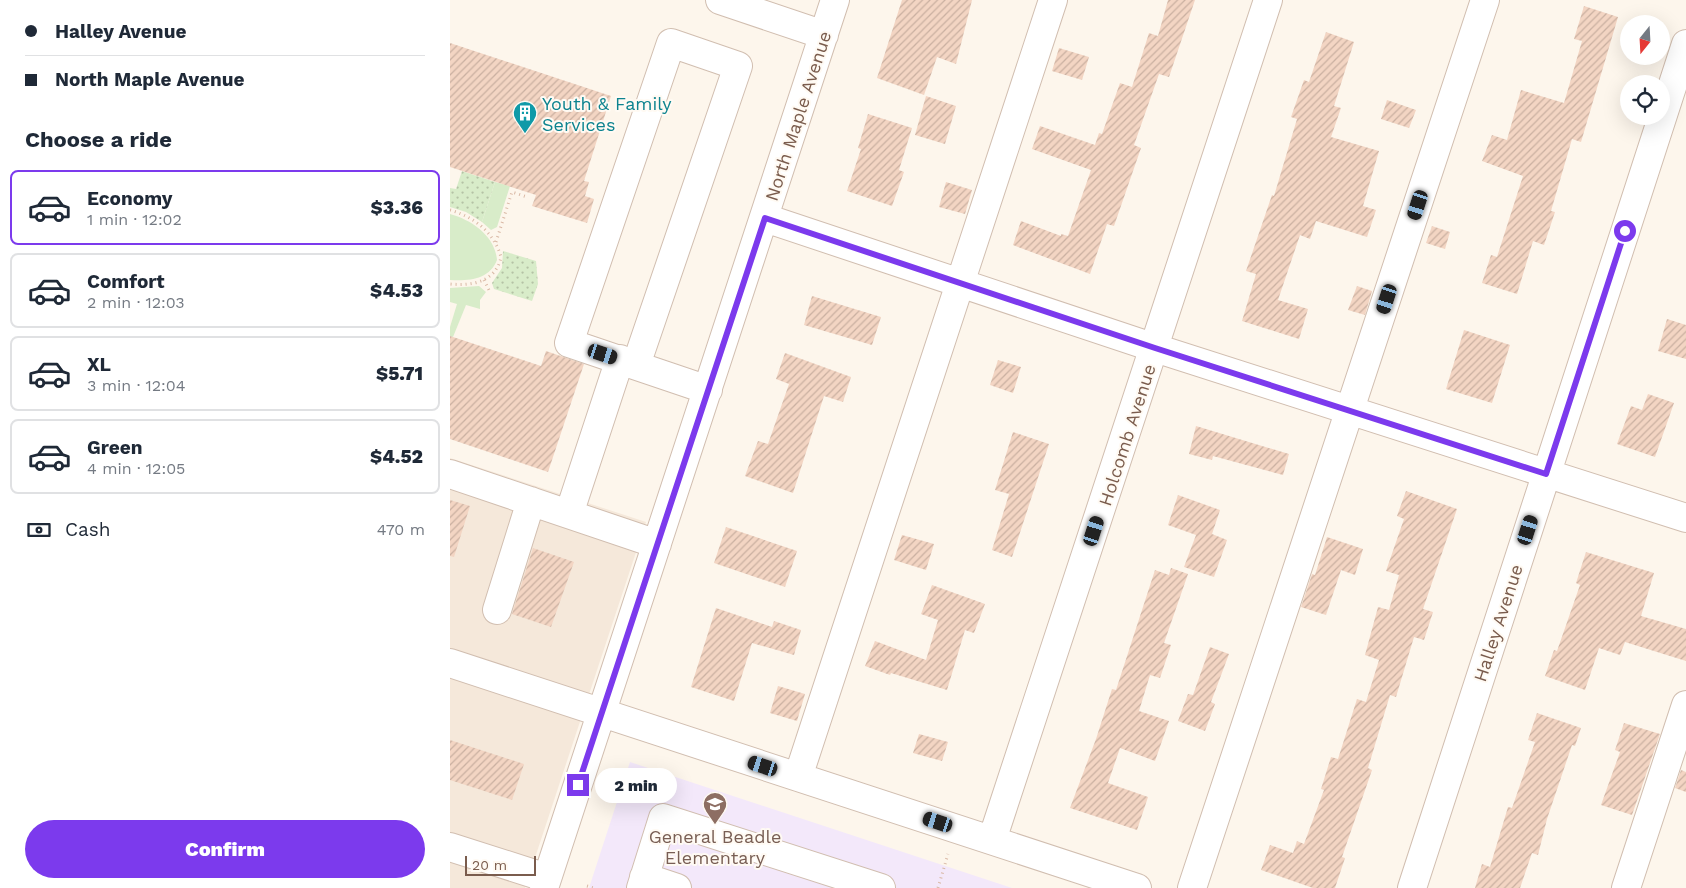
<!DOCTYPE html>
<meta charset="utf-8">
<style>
body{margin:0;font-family:"Work Sans",sans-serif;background:#f6f6f7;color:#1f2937;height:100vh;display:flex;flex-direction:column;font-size:19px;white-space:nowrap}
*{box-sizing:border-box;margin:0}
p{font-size:16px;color:#747a83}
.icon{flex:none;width:28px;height:28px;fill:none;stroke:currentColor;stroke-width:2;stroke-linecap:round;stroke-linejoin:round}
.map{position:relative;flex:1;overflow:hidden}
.drawer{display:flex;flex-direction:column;background:#fff;width:450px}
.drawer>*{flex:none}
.guide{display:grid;align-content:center;height:110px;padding:0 25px;background:#fff}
.needle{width:32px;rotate:198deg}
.fabs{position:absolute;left:1170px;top:15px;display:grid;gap:10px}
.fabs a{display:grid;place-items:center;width:50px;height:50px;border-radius:50%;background:#fff;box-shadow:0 5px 20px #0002;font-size:25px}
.scale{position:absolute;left:15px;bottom:12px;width:71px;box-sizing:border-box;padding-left:5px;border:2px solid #7a5c4d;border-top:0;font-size:14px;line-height:18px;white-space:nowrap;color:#7a5c4d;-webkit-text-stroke:4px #fffaf3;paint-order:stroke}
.end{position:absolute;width:22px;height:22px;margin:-11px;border:6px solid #7c3aed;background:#fff;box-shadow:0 0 0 2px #fff}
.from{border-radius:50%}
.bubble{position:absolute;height:35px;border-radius:18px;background:#fff;box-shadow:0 5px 20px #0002;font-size:16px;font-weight:800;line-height:35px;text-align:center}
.car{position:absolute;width:15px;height:30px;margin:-15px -8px;border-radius:6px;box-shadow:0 0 4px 1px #0007;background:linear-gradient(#222 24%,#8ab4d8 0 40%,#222 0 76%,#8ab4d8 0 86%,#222 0)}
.guide b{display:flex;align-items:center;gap:18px;height:48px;font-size:19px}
.guide b+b{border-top:1px solid #e0e1e3}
.guide i{width:12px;height:12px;background:#1f2937}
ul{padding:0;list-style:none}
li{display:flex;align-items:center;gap:15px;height:75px;margin:0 10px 8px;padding:0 15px;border:2px solid #e0e1e3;border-radius:8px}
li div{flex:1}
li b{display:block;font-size:19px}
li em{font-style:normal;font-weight:800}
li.current{border-color:#7c3aed}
li>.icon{width:45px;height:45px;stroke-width:1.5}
h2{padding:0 25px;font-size:22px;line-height:60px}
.pay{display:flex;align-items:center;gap:12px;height:55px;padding:0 25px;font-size:19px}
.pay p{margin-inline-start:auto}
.cta{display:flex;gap:10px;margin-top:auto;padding:10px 25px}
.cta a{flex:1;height:58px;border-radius:30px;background:#7c3aed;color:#fff;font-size:20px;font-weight:800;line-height:58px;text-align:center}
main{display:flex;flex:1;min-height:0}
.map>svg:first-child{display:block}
.residential{fill:#f5e8da}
.education{fill:#f3e8fa}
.grass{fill:#d8ecc9}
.park{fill:url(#park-dots)}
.building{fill:url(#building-hatch)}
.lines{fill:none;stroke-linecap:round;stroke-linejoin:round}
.minor-casing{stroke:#d1beb0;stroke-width:30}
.path{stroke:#d9b8a5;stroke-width:3;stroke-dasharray:1 4;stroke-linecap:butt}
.minor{stroke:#fff;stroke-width:28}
.route{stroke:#7c3aed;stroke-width:6}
.labels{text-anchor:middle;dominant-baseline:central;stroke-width:4;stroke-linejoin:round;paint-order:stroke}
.culture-label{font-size:18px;fill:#0d838f;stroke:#fffaf3;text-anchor:start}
.street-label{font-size:18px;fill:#7a5c4d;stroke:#fffaf3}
.education-label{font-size:18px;fill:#785e54;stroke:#fffaf3}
</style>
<main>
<section class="drawer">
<div class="guide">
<b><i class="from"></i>Halley Avenue</b>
<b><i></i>North Maple Avenue</b>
</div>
<h2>Choose a ride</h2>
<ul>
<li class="current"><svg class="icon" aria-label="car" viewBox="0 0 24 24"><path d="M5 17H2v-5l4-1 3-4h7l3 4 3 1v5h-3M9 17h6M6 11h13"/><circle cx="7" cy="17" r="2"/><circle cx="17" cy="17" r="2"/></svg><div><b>Economy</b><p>1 min · 12:02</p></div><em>$3.36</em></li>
<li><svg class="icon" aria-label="car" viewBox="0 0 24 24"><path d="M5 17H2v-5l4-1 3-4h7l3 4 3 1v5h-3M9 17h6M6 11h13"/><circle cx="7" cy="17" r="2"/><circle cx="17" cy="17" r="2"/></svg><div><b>Comfort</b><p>2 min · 12:03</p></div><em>$4.53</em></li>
<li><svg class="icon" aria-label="car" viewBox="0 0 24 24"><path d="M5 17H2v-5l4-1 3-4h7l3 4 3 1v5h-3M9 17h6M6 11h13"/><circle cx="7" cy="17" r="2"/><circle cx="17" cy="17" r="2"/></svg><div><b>XL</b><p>3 min · 12:04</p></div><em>$5.71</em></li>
<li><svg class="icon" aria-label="car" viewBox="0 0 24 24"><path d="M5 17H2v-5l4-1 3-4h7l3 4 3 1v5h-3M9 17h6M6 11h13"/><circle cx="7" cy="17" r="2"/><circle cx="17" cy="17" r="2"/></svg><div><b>Green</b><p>4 min · 12:05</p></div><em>$4.52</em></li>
</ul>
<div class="pay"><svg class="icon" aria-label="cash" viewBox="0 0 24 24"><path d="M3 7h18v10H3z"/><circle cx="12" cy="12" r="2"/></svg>Cash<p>470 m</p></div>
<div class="cta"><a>Confirm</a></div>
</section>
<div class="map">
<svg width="1236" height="888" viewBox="0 0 1236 888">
<defs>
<pattern id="park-dots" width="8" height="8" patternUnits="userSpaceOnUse" patternTransform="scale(1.25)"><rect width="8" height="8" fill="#d8ecc9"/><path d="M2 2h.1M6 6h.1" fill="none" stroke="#b4c2a5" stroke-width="1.8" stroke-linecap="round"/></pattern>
<pattern id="building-hatch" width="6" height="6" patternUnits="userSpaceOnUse" patternTransform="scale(1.25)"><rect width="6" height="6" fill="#f3d5c3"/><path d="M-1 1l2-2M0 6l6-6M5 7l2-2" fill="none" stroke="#cab0a1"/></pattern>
</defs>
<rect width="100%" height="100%" fill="#fdf6ec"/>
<path class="residential" d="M0,458l196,64 -121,366h-75z"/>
<path class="education" d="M180,762l382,126h-423z"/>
<path class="grass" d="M45,182l15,4 -13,41 -6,3 -9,-8z
M0,214c22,6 45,22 47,46 -8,20 -28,21 -47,20z
M29,286l7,6 -6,8v9l-14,-4 -13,32 -3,-1v-9l7,-23 -7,-2v-14z"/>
<path class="park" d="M12,171l33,11 -13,40 -16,-10 -16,-5v-19l6,1z
M53,251l33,10 2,23 -6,17 -38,-12 -2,-6 10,-15z"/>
<path class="building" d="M452,0h70l-16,64 -19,-7 -13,38 -47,-17z
M718,0h27l-26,77 -10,-3 -25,71 7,3 -27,78 -7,-2 -17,50 -77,-29 8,-24 40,15v-2l7,2 23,-66 -59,-21 8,-23 55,19 4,-12 3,1 18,-51 12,4 17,-54 9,3z
M1134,6l34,11 -37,125 -9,-3 -21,72 4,1 -11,33 -11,-4 -16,53 -35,-11 9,-28 6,2 26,-81 -41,-15 10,-26 15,5 14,-50 43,13 18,-62 -8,-2z
M876,32l28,10 -20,64 7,2 -10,29 48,14 -16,55 13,4 -9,27 -51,-16 -6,18 -10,-4 -22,65 30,9 -9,30 -57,-18 14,-47 -10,-3 26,-76 2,1 23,-77 -6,-2 13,-37 5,2z
M0,43l161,53 -27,85 5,1 -4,14 9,3 -7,24 -55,-17 4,-11 -86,-28z
M609,48l30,9 -7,23 -30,-9z
M476,96l30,10 -11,38 -30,-9z
M937,100l29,10 -7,18 -28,-9z
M418,114l44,14 -13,42 5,2 -12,34 -45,-15 14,-42 -3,-1z
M496,182l26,8 -7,24 -26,-7z
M982,226l18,6 -5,17 -19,-6z
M907,286l15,5 -7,24 -17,-5z
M362,296l69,21 -9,28 -68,-20z
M1217,319l19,6v34l-28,-8z
M1014,330l46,15 -18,58 -46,-14z
M0,336l91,30 5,-15 38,13 -36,108 -98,-33z
M335,353l66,24 -8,25 -19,-6 -31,97 -48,-17 13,-35 10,3 21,-60 -13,-5z
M548,360l23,7 -8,26 -23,-8z
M1198,394l26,9 -19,54 -38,-13 14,-38 11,4z
M746,426l93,28 -6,21 -70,-19 -1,4 -23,-6z
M563,432l36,12 -37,113 -20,-7 17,-56 -14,-4z
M956,491l51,18 -34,100 10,3 -9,28 -10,-3 -18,60 -6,-2 -22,73 4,2 -30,87 3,1 -10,30h-22l-52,-18 9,-25 23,8 4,-12 7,3 20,-54 -3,-1 10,-32 7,2 19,-60 9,3 13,-42 -14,-5 13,-48 11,3 10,-35 -13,-4 18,-52 -7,-3z
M728,495l42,15 -8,24 15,6 -13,37 -30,-10 12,-32 -28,-10z
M0,500l20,6 -16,51 -4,-1z
M276,527l71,24 -12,36 -71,-24z
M452,535l32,9 -8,26 -32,-10z
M877,537l36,12 -8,26 -14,-5 -15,45 -25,-8 11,-33 3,1z
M83,548l41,14 -23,65 -39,-13z
M1136,552l68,21 -13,43 45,13v32l-61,-19 -5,13 -21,-7 -14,42 -40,-14 9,-26 3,1 23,-66 -4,-2z
M721,568l17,6 -24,69 7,2 -11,33 -10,-3 -11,36 30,10 -14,40 -35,-13 -12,35 40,14 -11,33 -67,-22 26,-69 16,-50 4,1 39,-120 14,5z
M482,585l53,19 -11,29 -9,-3 -18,60 -56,-17 -1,2 -25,-9 10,-25 51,19 12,-40 -17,-6z
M266,608l56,19 2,-6 27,9 -7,25 -42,-12 -18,58 -43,-14z
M760,647l19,7 -18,48 4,2 -10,27 -27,-10 10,-27 5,1z
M328,686l27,8 -8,27 -27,-8z
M1087,713l44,15 -6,18 -3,-1 -25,74 -9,36 -6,-2 -12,35h-45l7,-24 8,3 18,-60 4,1 23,-66 -7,-2z
M1174,723l36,11 -28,81 -31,-10 19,-53 -5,-2z
M469,734l29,8 -6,19 -29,-8z
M0,740l74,24 -12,36 -62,-20z
M1231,770l5,2v20l-11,-4z"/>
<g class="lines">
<g class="minor-casing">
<path id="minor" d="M270,0l104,35
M315,218l390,130 531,170
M186,365l102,-299 -67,-23 -102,300 139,47
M0,474l207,70
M119,514l51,-155
M47,610l34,-109
M0,663l687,225
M348,777l255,-777
M542,840l276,-840
M0,847l97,31
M194,877l33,11
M94,888l291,-888
M191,888l22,-70 218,70
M742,888l293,-888
M962,888l274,-844
M1176,888l60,-183"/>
</g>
<path class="path" d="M0,210c24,7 44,22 51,47 -5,25 -29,29 -51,27
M46,242l16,-50 15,5
M34,280l6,12
M137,886l7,2
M488,888l10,-34"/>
<use href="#minor" class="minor"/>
</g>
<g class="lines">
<path class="route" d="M128,785l187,-567 390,130 391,126 79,-243"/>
</g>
<defs>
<g id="building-pin" transform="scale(1.25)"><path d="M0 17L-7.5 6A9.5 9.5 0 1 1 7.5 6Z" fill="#0f9aa8" stroke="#fffaf3"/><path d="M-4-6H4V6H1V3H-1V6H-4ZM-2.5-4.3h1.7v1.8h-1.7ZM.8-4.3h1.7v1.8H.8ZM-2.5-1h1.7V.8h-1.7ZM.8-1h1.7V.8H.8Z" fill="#fff"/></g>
<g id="school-pin" transform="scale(1.25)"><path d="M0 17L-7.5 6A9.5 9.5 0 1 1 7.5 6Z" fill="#8d6e63" stroke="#fffaf3"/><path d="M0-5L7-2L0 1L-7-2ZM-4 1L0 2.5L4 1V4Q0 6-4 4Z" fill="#fff"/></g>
</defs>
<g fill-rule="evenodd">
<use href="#building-pin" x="75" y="113"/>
<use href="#school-pin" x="265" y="804"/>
</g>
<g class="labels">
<g class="culture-label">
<text x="92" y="103">Youth &amp; Family<tspan x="92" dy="21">Services</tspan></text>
</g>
<g class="street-label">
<text transform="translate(348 116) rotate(-72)">North Maple Avenue</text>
<text transform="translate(677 435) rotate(-72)">Holcomb Avenue</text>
<text transform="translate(1048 623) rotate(-72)">Halley Avenue</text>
</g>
<g class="education-label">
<text x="265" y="836">General Beadle<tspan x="265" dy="21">Elementary</tspan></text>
</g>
</g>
</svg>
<div class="fabs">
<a><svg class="needle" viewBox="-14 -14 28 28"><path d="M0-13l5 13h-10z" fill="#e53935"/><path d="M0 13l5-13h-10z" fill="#747a83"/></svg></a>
<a><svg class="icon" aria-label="locate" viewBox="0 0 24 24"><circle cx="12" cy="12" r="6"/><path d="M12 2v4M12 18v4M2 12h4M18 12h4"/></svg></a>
</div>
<div class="scale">20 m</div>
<i class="end from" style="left:1175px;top:231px"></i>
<i class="end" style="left:128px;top:785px"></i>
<div class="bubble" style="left:145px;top:768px;width:82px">2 min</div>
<i class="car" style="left:968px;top:205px;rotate:198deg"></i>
<i class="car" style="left:937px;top:299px;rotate:198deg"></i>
<i class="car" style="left:153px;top:354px;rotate:108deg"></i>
<i class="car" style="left:1078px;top:530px;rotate:18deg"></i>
<i class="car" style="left:644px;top:531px;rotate:18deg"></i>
<i class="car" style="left:313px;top:766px;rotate:288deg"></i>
<i class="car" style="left:488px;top:822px;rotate:288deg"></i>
</div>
</main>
